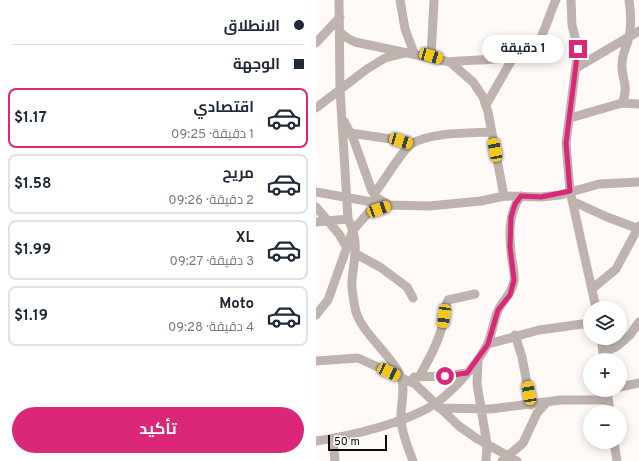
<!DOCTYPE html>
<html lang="ar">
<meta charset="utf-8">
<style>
body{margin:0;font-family:Overpass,Cairo,sans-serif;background:#f6f6f7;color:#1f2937;direction:rtl;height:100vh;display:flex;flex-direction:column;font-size:15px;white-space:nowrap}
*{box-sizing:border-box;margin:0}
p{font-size:13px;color:#747a83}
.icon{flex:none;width:22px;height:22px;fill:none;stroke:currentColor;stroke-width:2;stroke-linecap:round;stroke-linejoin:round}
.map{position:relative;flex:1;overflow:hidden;direction:ltr}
.panel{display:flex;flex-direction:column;background:#fff;width:316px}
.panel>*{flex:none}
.hud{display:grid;align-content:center;height:88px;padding:0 12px;background:#fff}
.buttons{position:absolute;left:267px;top:301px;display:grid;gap:8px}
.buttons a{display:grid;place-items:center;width:44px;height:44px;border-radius:50%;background:#fff;box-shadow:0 2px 10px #0003;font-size:20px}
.scale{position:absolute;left:12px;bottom:10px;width:59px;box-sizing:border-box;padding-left:4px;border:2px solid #110908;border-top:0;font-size:11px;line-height:14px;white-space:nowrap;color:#110908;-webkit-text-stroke:3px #fff;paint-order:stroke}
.end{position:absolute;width:18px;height:18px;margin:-9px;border:5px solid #db2777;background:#fff;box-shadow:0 0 0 2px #fff}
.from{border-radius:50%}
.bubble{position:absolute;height:28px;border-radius:14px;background:#fff;box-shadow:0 2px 10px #0003;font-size:13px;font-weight:700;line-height:28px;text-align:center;direction:rtl}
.car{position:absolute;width:12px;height:24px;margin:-12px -6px;border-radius:5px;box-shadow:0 0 3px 1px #0007;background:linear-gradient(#f5c518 24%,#345 0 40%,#f5c518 0 76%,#345 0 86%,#f5c518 0)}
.hud b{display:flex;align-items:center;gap:14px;height:38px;font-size:15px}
.hud b+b{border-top:1px solid #e0e1e3}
.hud i{width:10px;height:10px;background:#1f2937}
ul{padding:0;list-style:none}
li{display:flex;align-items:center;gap:12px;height:60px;margin:0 8px 6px;padding:0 4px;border:2px solid #e0e1e3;border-radius:8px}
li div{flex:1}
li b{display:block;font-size:15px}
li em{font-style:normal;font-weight:700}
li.selected{border-color:#db2777}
li>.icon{width:36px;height:36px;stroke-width:1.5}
.cta{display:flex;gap:8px;margin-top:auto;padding:8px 12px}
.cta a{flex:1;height:46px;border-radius:24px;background:#db2777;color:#fff;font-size:16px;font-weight:700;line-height:46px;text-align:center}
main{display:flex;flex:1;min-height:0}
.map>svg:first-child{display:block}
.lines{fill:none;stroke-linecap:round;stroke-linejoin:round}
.minor{stroke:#beb3ae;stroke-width:9}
.route{stroke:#db2777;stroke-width:5}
</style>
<main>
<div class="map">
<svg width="323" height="461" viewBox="0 0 323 461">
<rect width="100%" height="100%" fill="#fff9f8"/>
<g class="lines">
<path class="minor" d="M23,0l1,89 8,130c12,24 6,37 4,62 -1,8 2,19 3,27 5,25 36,45 46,69 5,13 -1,29 0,43 1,14 7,28 12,41
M84,0l5,29 9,24
M255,0l1,25 6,24 -12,94 4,48 26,117
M24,32l7,6 8,4 95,20 23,20 10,15 5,15 16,84
M0,43l24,-26
M115,57l3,-57
M134,62c23,-4 74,2 88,-19 8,-13 11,-29 18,-43
M260,68l63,-37
M306,103l17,1
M170,105l28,-49
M0,108l51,-39 18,-11 20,-5
M254,118l52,-15c8,-18 -1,-23 0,-39 0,-10 5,-18 7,-27 3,-13 2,-24 0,-37
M28,121l9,17 19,53 5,7 12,7
M34,133l41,6 19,5
M0,192l67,12
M58,194c8,-10 30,-46 37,-50 20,-12 58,-11 80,-12
M256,201l35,16 32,12
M0,207l23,27 8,14
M0,222l32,-3
M40,254l24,13 27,20 6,11
M276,289l24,-20 23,-43
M0,315l12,-15 25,-70 16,-18 20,-7 40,1 52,-5 23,-5 37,1 19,-2 39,-11 40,-2
M199,335l7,22 9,48
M285,338l3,22
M172,344l51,-14 51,-7
M287,352l13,-5 14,-12 9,-13
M162,359l-1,25 10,60 -1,17
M0,361l42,-3 57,26 44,42 17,12 41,23
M98,377l31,-1 22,-3
M103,377c9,-16 18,-32 23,-50 3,-10 2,-19 6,-27l27,-6
M304,387l19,-4
M291,390l3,22
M123,408l51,1 71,-9h47
M17,438l2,23
M0,441c35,-5 89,-18 119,-37 19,-14 41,-38 52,-59 5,-10 6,-22 10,-32 4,-12 15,-18 17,-32 1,-6 -1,-14 -2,-21 -3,-22 -5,-46 9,-64
M298,442l3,19
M186,461l21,-18 14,-30 10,-11"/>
</g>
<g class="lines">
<path class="route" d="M129,376l22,-3 21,-29 10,-34 12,-15 4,-15 -4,-33 1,-30 4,-13 6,-8 20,1 29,-6 -4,-48 12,-94"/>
</g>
</svg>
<div class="buttons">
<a><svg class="icon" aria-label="layers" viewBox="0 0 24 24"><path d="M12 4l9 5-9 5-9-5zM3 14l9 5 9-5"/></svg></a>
<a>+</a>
<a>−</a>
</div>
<div class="scale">50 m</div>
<i class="end from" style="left:129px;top:376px"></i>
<i class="end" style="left:262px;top:49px"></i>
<div class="bubble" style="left:166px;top:35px;width:82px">1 دقيقة</div>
<i class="car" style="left:115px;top:56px;rotate:106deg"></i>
<i class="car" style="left:85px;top:141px;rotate:107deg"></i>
<i class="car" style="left:179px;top:150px;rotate:349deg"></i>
<i class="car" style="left:63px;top:209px;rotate:70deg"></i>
<i class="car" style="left:128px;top:316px;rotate:187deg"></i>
<i class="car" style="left:73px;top:372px;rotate:115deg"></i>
<i class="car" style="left:213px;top:393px;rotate:350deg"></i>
</div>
<section class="panel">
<div class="hud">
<b><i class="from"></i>الانطلاق</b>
<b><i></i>الوجهة</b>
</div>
<ul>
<li class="selected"><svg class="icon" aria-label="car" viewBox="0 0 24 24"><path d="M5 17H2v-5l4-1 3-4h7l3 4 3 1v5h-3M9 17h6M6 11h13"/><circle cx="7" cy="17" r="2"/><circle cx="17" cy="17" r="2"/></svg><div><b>اقتصادي</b><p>1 دقيقة · 09:25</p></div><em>$1.17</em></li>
<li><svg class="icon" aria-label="car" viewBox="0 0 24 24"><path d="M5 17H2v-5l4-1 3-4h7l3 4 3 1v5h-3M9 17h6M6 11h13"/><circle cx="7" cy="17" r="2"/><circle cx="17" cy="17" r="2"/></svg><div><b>مريح</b><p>2 دقيقة · 09:26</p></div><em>$1.58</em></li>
<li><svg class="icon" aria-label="car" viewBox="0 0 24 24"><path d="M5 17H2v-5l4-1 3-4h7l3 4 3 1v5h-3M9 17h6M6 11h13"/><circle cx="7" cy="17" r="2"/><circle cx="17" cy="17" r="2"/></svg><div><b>XL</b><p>3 دقيقة · 09:27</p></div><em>$1.99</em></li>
<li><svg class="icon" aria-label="car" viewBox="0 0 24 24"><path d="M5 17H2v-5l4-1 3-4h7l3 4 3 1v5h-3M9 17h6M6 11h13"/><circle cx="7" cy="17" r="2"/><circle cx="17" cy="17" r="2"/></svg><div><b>Moto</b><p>4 دقيقة · 09:28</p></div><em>$1.19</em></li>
</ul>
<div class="cta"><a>تأكيد</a></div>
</section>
</main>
